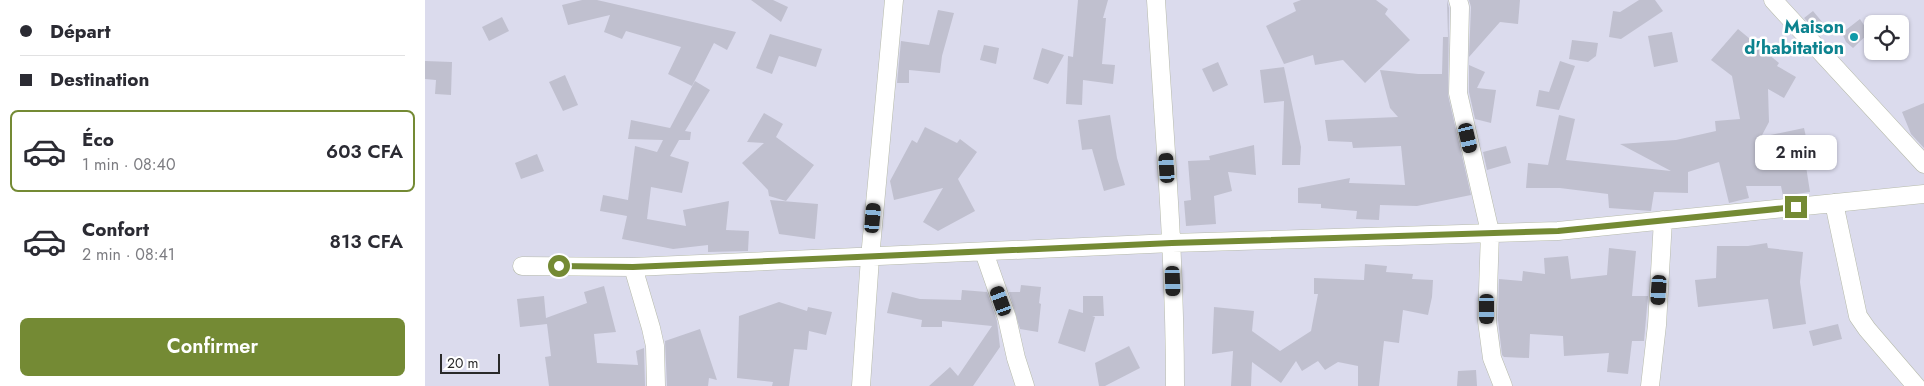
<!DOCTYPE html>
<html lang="fr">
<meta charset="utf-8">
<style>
body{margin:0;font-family:Jost,sans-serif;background:#f2f2f3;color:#2b2b33;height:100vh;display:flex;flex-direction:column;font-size:19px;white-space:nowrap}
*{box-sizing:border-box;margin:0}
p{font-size:16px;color:#7c7c81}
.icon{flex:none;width:28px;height:28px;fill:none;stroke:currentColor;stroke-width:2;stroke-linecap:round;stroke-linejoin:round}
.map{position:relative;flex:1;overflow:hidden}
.details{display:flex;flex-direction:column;background:#fff;width:425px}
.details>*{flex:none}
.guide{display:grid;align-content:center;height:110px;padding:0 20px;background:#fff}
.controls{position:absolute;left:1439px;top:15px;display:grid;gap:10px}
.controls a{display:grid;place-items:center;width:45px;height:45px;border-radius:8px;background:#fff;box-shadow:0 1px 4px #0004;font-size:25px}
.scale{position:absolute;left:15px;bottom:12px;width:60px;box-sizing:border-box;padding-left:5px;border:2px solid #2a2a2a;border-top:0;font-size:14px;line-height:18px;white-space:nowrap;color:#2a2a2a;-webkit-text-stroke:4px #fff;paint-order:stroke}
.end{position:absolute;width:22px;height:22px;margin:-11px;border:6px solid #748a34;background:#fff;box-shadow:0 0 0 2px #fff}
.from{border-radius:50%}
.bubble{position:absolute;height:35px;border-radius:8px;background:#fff;box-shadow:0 1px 4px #0004;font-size:16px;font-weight:600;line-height:35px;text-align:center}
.car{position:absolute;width:15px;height:30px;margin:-15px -8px;border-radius:6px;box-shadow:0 0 4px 1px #0007;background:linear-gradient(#222 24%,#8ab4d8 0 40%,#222 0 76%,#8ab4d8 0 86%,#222 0)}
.guide b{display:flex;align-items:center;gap:18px;height:48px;font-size:19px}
.guide b+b{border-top:1px solid #e1e1e2}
.guide i{width:12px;height:12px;background:#2b2b33}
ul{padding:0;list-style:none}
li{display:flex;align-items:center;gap:15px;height:82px;margin:0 10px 8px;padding:0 10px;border:2px solid transparent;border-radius:8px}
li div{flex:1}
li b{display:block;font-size:19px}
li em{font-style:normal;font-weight:600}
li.current{border-color:#748a34}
li>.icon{width:45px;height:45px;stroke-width:1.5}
.action{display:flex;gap:10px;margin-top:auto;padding:10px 20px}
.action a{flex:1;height:58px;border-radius:8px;background:#748a34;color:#fff;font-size:20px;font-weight:600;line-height:58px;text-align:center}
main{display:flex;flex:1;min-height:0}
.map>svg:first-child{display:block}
.building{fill:#c0c0cf}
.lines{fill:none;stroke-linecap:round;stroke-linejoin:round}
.street-casing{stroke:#b7bbab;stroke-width:19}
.street{stroke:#fff;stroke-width:18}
.route{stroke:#748a34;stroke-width:6}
.culture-dot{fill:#0f9aa8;stroke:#fff;stroke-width:2}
.labels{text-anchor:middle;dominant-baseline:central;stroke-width:5;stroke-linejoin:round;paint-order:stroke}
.culture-label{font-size:18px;font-weight:bold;fill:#0d838f;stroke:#fff;text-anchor:end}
</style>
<main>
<section class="details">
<div class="guide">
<b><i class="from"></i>Départ</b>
<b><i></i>Destination</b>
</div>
<ul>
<li class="current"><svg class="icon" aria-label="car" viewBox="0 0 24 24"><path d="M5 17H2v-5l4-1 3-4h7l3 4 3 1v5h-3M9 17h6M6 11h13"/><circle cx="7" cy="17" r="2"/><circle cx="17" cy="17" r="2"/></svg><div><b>Éco</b><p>1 min · 08:40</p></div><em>603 CFA</em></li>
<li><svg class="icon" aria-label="car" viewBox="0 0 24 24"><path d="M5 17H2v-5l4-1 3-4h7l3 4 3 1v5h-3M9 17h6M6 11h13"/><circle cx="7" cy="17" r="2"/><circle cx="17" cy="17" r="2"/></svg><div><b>Confort</b><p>2 min · 08:41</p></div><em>813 CFA</em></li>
</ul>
<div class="action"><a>Confirmer</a></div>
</section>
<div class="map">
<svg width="1499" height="386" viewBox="0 0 1499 386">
<rect width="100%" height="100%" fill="#dbdbed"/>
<path class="building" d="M157,0h15l139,32 -9,18 -13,-7 -22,43 -24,-12 13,-27 -55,-16 -4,8 -18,-7 6,-17 -42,10 -6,-20z
M326,0h22l15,7 -7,15z
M653,0h30l-5,18h3l-4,46 13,1 -2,19 -30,-4 -1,25 -16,-1 2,-48 5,1z
M876,0h75l12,9 -3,5 25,26 -45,43 -22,-23 -28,5 -2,-10 -29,9 -18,-38 30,-15 -3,-8z
M1022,0l2,8 -1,87 23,100 -54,11 -37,-1 -1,15 -23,-1 1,-8 -36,-3v-4l-23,-1v-15l52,-10 -1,5 56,2 -4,-39 -48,2 -1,-6 -24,-1 -3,-21 73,-3 -8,-9 -10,-38 38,4h24l1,-37h5z
M1044,0h51l-2,24 -18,-2 -31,35 2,-50z
M1214,0h16l8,11 -42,28 -12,-2 4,-26 7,1z
M513,10l16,3 -12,43 -2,17 -31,-3v13h-12l4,-42 28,4z
M1388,11l10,12 -9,6 -10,-11z
M77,17l7,14 -20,10 -7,-14z
M1435,19l9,14 -16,15 -7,-6 -4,-9z
M1313,29l41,34 -2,3 19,11 -12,21 -16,-9 1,33 -8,15 43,-9 4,18 -5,1 7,45 -27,4 -2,-10h-35l3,12 -20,5 -10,-41 -31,10v21l-34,-1 -3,19 -42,-3 -1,-14 -48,-6h-34l2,-25 20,2 11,-50 16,4 -9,41 105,11 -51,-27 56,-4 40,-9 -1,-10 25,-2 -8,-43 -21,-16z
M1247,32l6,30 -24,5 -6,-31z
M345,34l52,15 -6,18 -37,-11 -7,18 -16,-6z
M1147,40l26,3 -2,13 -8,6 -19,-3z
M559,45l15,3 -3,16 -16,-4z
M617,48l22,7 -16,29 -15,-5z
M0,61l27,1 -1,33 -16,-1 1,-14 -11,-1z
M1135,61l15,5 -16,44 -23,-4 3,-16 10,2z
M793,62l10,23 -15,7 -11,-23z
M1044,65l16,7 -8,16 19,2 -5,33 -16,-4 -6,-27z
M859,67l17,80 -1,18h-18l2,-64 -20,2 -4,-33z
M140,75l13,30 -15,6 -14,-29z
M270,81l15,9 -25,41 6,1 -1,8h-11l-9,16 19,6 -7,31 -31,-6 -4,32 39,7 -3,-16 46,-9 -3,29 23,1 -1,20 -40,1v-7l-35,4 -51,-10 5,-23 -27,-5 3,-16 25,5 7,-54 22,6 6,-12 -35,-1 3,-19 39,8z
M1499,103v45l-13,-14 -9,-22z
M339,113l19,11 -7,13 38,28 -28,36 -17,-5 -1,-6 -26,-27 22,-20 -17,-1z
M685,115l7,43 8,27 -21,6 -12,-42 -10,1 -4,-30z
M500,127l32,16 3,-4 17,13 -19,27 17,32 -37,20 -15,-9 20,-34 -49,12 -4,-19 22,-41 5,3z
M829,145l2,30 -28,-3 4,19 -18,5 2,28 -30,2 -2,-25 7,-1 -3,-39 22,-1 -1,-4z
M1081,146l5,17 -24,7 -4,-18z
M112,154l7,17 -23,8 -6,-16z
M345,200l48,4 -3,35 -36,-5z
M1342,243l1,5 35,4 -3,30 6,42 -33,5 -5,-30 -70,8 -3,-27 21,-2 1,-32h31z
M1184,248l27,3 -4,45h16l-4,45h-12l-4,33 -21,-2 2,-19 -45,3 -1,-20 -33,-2 -1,24 -25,-1 -2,-2 -4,-35 1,-41 23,2 1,-10 22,3 -1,-16 24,-2 3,23 36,-4z
M940,264l22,2 -1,6 27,2 -1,5 21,1 -1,17 -4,18 -25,-5 -4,33 -15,-2 -5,45h-21v-20l-20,-4 -13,8 -7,-9 -16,10 -6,-10 -15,22 -29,-21 -1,24h-20l2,-35 -21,3 2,-47 40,4 -2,20 28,20 31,-20 7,-37h-4v-16l50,2z
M596,285l20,2 -2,16 2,1 -3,28 -18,-3 -11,-37h11z
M179,286l12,46 -22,2 3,29 41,2 -2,-14 8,-3 1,38h-96l-4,-29 6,-1 -4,-32 -27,3 -3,-28 27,-3 2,22 41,-15 -3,-11z
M537,290l25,2 10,29 3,26 -27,39h-44l21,-19 8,9 34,-50 -50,-5v6h-21l1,-7 -35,-7 5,-21 28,7 41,1z
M658,296h20l1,20h-12l3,1 -10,35 -27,-9 11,-34 14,4z
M354,302l28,9 1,-4 24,5 -6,23 -17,-4 -2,19 -13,-1 -5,37h-17l1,-4 -36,-4 2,-62z
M1413,324l4,15 -29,7 -4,-15z
M275,329l17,51 -8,-2 -1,8h-41l-2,-45z
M704,346l11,22 -35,18h-6l-4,-23z
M1051,370l1,16h-20l1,-15z"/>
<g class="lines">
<g class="street-casing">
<path id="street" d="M731,0c8,129 19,257 19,386
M1033,0l2,7 -2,86 32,139 -3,89 5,37 11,28
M1348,0l151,164
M1409,203l24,113 9,13 49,57
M559,252l23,66 9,40 9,28
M97,266l111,1 539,-24 386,-12 366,-37
M208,267l18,61 4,18 1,40
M436,386l9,-128 24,-258
M1225,386l7,-61 6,-105"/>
</g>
<use href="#street" class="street"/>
</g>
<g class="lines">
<path class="route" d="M134,266l74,1 539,-24 386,-12 238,-24"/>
</g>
<circle class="culture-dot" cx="1429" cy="37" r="5"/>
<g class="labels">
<g class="culture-label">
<text x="1419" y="27">Maison<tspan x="1419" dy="21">d'habitation</tspan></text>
</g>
</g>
</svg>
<div class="controls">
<a><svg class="icon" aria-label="locate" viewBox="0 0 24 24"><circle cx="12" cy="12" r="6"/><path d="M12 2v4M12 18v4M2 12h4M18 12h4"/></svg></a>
</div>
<div class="scale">20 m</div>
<i class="end from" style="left:134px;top:266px"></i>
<i class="end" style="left:1371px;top:207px"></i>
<div class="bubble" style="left:1330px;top:135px;width:82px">2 min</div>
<i class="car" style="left:1043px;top:138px;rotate:167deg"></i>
<i class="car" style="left:742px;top:168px;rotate:356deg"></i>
<i class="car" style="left:448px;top:218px;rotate:5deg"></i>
<i class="car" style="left:748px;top:281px;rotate:178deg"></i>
<i class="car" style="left:1234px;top:290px;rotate:184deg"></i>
<i class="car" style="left:576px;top:301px;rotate:340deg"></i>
<i class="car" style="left:1062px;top:309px;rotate:180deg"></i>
</div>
</main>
